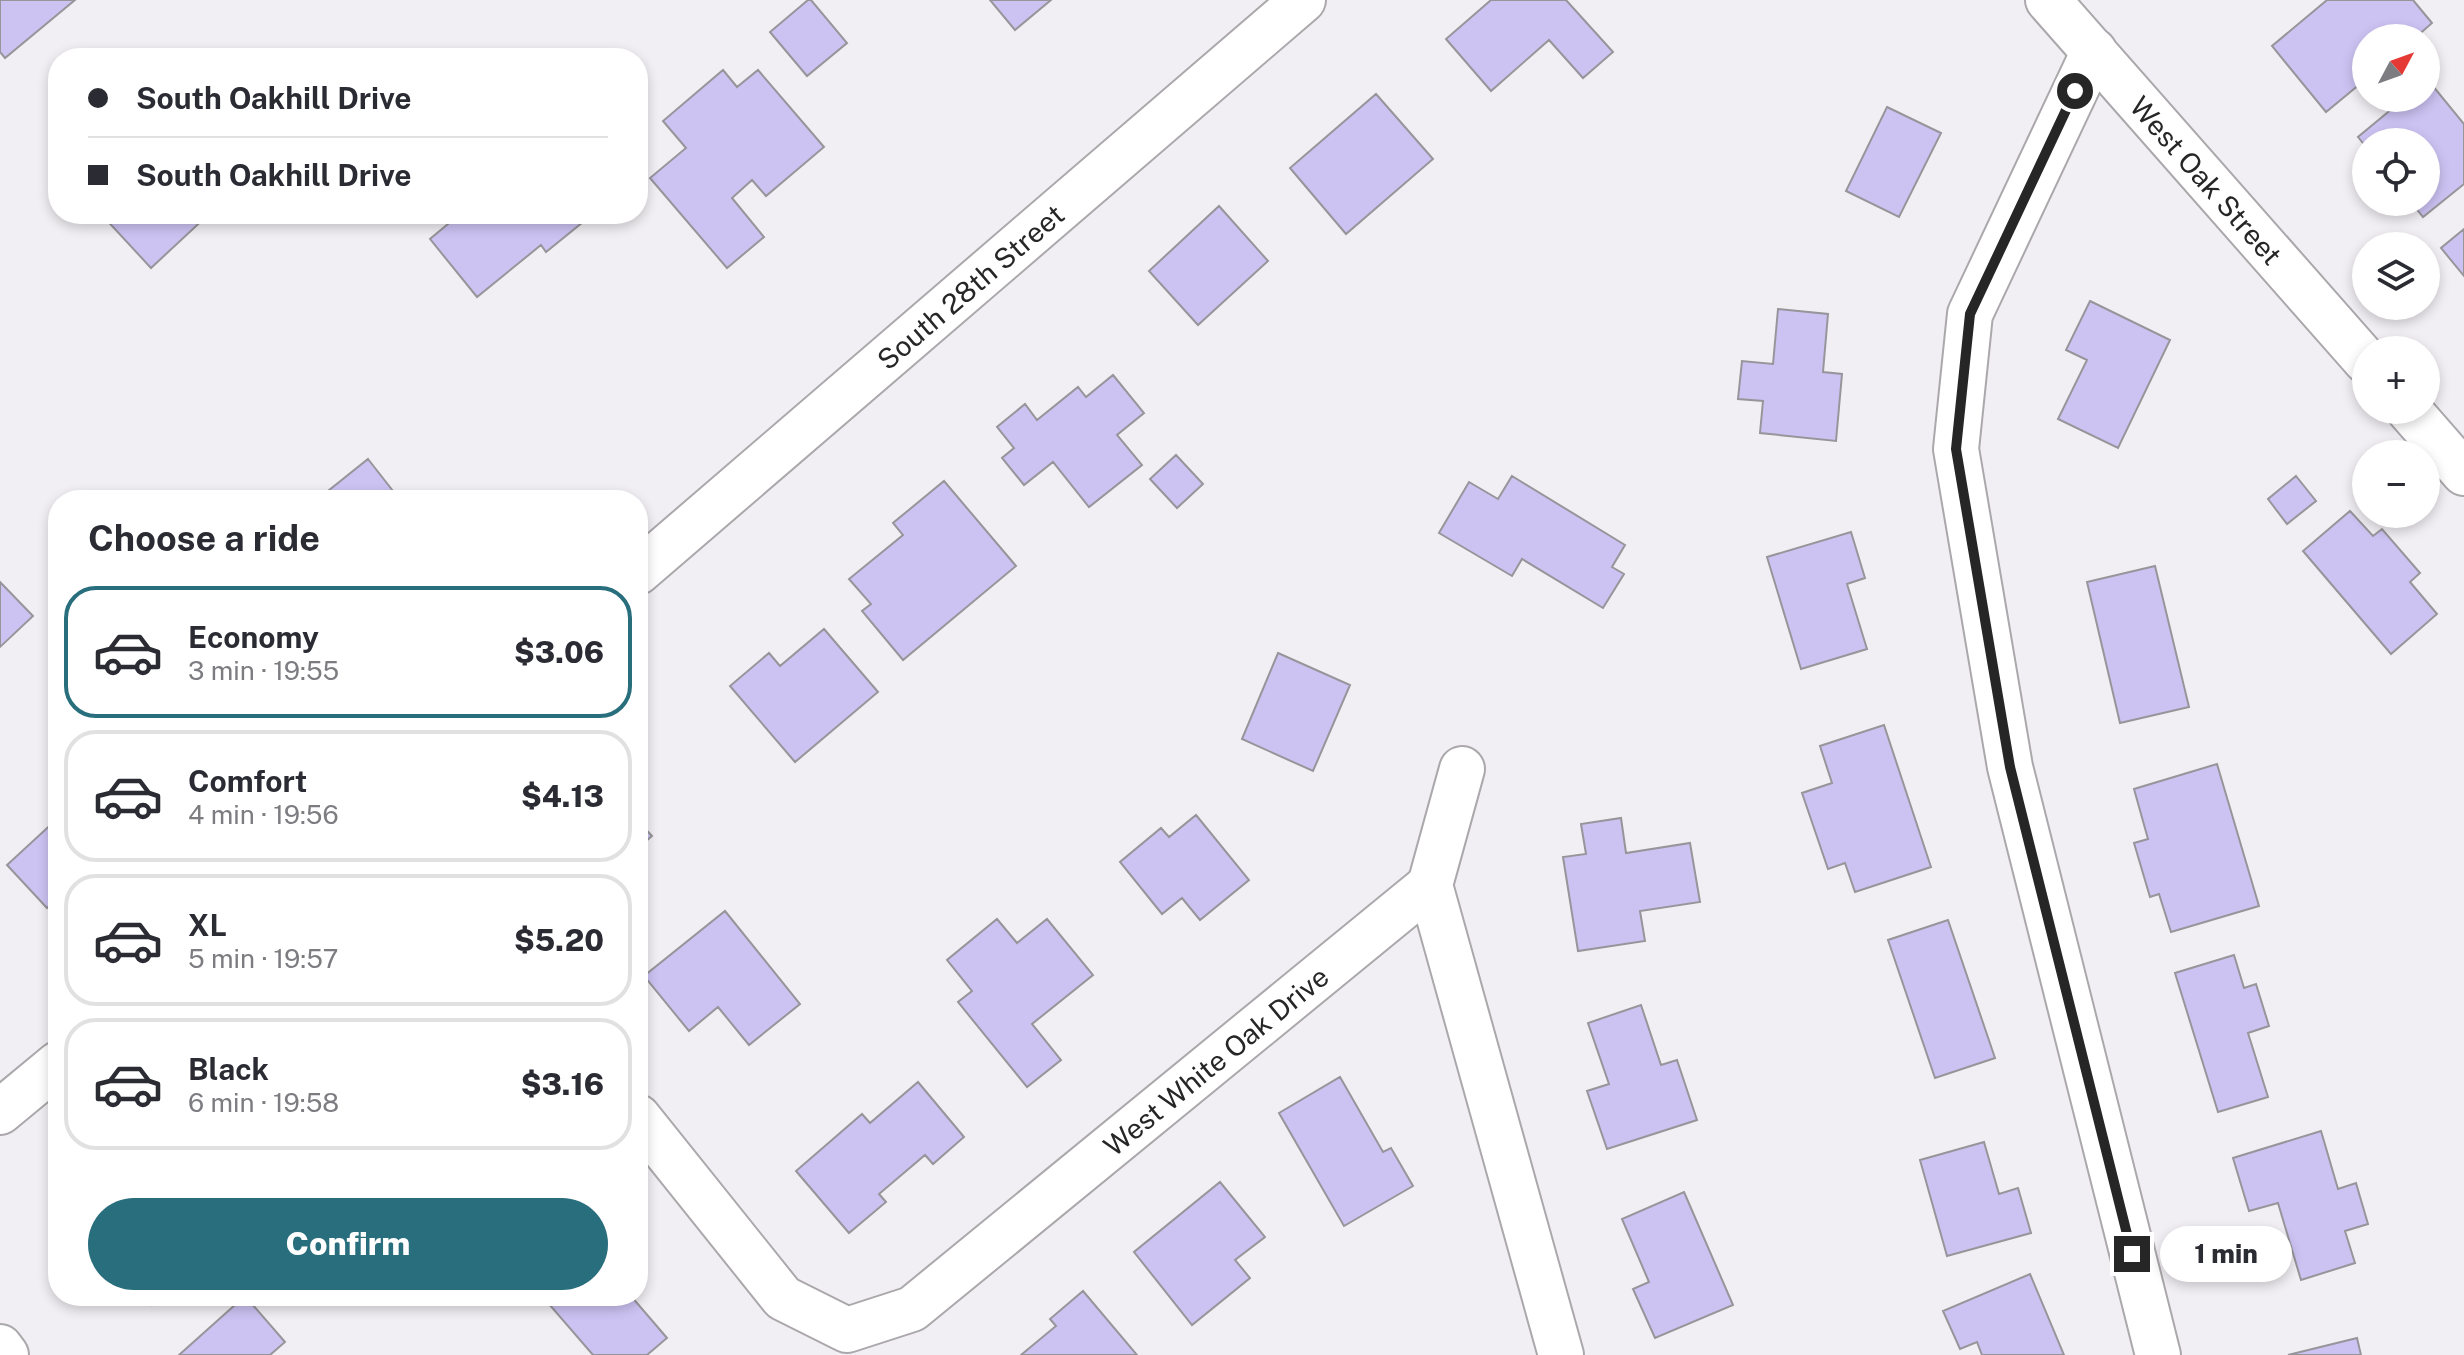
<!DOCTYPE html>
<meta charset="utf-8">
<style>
body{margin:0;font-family:"Public Sans",sans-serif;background:#f2f2f3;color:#2b2b33;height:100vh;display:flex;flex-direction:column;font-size:30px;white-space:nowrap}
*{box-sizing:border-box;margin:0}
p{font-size:26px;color:#7c7c81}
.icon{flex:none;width:44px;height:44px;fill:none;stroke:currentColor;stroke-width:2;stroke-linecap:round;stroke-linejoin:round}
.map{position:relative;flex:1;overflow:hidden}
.sheet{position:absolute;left:48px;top:490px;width:600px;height:816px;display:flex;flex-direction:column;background:#fff;border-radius:32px;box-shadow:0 4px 12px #0003}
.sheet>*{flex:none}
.hud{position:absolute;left:48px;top:48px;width:600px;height:176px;border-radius:32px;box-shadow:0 4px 12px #0003;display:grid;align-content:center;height:176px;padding:0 40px;background:#fff}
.needle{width:52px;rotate:49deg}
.fabs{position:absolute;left:2352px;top:24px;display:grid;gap:16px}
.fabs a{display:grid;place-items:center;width:88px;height:88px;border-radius:50%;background:#fff;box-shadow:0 4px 12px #0003;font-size:40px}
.end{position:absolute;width:36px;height:36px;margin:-18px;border:10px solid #272627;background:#fff;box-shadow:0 0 0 4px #fff}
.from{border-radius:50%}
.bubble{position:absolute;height:56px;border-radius:28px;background:#fff;box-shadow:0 4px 12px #0003;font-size:26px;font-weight:800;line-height:56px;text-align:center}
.hud b{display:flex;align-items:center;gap:28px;height:76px;font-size:30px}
.hud b+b{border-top:2px solid #e1e1e2}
.hud i{width:20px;height:20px;background:#2b2b33}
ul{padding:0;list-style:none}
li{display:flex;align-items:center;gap:24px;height:132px;margin:0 16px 12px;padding:0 24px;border:4px solid #e1e1e2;border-radius:32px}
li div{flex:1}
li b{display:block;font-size:30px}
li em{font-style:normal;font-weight:800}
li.on{border-color:#286e7c}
li>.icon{width:72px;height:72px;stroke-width:1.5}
h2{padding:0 40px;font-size:36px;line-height:96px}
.button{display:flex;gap:16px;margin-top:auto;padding:16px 40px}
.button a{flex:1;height:92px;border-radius:48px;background:#286e7c;color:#fff;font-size:32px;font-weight:800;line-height:92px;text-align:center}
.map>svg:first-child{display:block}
.building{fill:#ccc3f3;stroke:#96969a;stroke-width:2}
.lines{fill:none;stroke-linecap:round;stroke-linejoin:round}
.street-casing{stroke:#aba8ac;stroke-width:48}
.secondary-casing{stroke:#aba8ac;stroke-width:48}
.street{stroke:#fff;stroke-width:44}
.secondary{stroke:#fff;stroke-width:44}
.route{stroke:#272627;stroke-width:10}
.labels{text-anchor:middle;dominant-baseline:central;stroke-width:6;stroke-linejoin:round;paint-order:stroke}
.street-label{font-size:28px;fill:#272627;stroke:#fefeff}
</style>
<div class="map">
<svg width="2464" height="1355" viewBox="0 0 2464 1355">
<rect width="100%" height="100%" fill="#f2eff4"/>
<path class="building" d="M0,0h75l-70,58 -5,-6z
M808,0h3l36,43 -40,33 -37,-44z
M990,0h61l-36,30z
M1491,0h75l47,52 -30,26 -34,-38 -58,51 -45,-52z
M2327,0h86l19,23 -17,15h-49v41l-40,33 -54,-66z
M723,70l14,17 21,-17 66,77 -58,49 -14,-16 -20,18 32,39 -37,31 -77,-90 36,-30 -23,-27z
M2428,80l36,44v60l-41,33 -12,-15h15v-60h-60v5l-8,-10 47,-39h21z
M1376,94l57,65 -87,75 -56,-66z
M1887,107l54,26 -42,84 -53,-26z
M1219,206l49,55 -70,64 -49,-54z
M101,214h108l-58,54z
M460,214h117l6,8 -37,30 -5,-7 -64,52 -47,-58z
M2464,229v47l-23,-28z
M2090,301l80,39 -52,108 -60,-29 29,-59 -21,-10z
M1778,309l50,5 -5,58 19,2 -6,67 -76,-8 3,-32 -25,-2 4,-38 31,3z
M1113,375l31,38 -27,22 25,30 -53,42 -36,-45 -29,23 -22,-27 12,-10 -17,-21 28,-23 12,16 41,-33 8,10z
M1176,455l27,29 -26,24 -27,-29z
M368,459l32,41h-66l-6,-9z
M1512,476l113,69 -13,22 12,7 -21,34 -81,-49 -10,17 -73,-43 30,-51 29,17z
M2296,476l20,25 -29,23 -19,-25z
M944,481l72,85 -113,94 -41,-49 9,-7 -22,-25 54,-44 -10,-12z
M2350,511l23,25 9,-7 38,44 -10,9 27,32 -46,40 -88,-103z
M1851,532l14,46 -18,6 20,65 -66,20 -34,-112z
M2155,566l34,141 -69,16 -33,-141z
M0,582l33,34 -33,31z
M824,629l54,63 -83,70 -65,-76 39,-33 11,13z
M1278,653l72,32 -37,86 -71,-32z
M1884,725l47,142 -76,25 -10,-29 -17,6 -26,-76 30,-10 -12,-37z
M2217,764l42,142 -88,26 -12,-38 -9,3 -16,-54 14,-4 -14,-50z
M1196,815l53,65 -49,40 -18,-22 -20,16 -42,-52 41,-34 8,9z
M58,818v80l-11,10 -40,-43z
M1621,818l5,35 64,-10 10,59 -60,9 5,30 -67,10 -15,-94 23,-3 -5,-30z
M638,821l14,15 -14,12z
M725,911l75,93 -51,41 -31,-38 -29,24 -45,-55z
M997,919l20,24 30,-24 46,56 -61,49 29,36 -34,27 -69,-85 14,-11 -25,-31z
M1948,920l47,138 -60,20 -47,-138z
M2234,955l10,33 12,-4 13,42 -21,7 20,64 -50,15 -43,-139z
M1641,1005l20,60 16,-5 20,60 -90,29 -20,-58 22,-7 -21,-61z
M1340,1077l43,75 8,-4 22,38 -69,40 -65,-113z
M918,1082l46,55 -31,27 -8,-9 -46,39 7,8 -37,31 -53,-62 66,-57 8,9z
M2321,1131l17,58 18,-6 12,41 -23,7 10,32 -54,17 -23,-77 -29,8 -16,-53z
M1984,1142l15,52 19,-6 13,45 -84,23 -27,-96z
M1220,1182l45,55 -30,23 15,18 -58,47 -58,-73z
M1684,1192l49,113 -78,33 -22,-49 16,-7 -27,-63z
M2030,1274l34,81h-82l-5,-13 -17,7 -17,-38z
M1083,1291l54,64h-116l35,-29 -6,-7z
M144,1296h19l-11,9z
M245,1296l40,46 -15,13h-91z
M542,1296h89l36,42 -20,17h-54z
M2357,1338l4,17h-73z"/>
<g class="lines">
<g class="street-casing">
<g id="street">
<path d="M2094,51l-124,263 -14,135 54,318 148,588"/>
<path d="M1430,885l32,-116"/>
<path id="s1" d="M638,1117l145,181 64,32 65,-21 518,-424 131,470"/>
</g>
</g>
<g class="secondary-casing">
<g id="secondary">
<path id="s2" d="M2048,0l318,361"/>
<path d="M2409,410l55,63"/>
<path id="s3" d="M638,572l665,-572"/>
<path d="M0,1112l58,-48"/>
<path d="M0,1347l6,8"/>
</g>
</g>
<use href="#street" class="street"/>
<use href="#secondary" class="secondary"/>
</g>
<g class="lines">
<path class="route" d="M2075,91l-105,223 -14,135 54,318 122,487"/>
</g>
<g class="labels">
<g class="street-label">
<text stroke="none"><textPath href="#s2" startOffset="240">West Oak Street</textPath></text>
<text stroke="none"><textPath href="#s3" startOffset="438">South 28th Street</textPath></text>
<text stroke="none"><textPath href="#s1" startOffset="764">West White Oak Drive</textPath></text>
</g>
</g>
</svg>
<div class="fabs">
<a><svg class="needle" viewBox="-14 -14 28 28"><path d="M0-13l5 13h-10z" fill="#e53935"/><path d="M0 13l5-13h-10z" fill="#7c7c81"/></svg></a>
<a><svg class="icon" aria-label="locate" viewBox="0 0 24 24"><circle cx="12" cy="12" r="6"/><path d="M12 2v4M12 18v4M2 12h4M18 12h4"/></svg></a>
<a><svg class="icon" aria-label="layers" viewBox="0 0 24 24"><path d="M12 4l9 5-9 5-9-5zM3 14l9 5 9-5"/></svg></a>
<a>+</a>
<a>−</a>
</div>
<i class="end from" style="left:2075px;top:91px"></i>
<i class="end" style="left:2132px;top:1254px"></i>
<div class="bubble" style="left:2160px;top:1226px;width:132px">1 min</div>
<div class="hud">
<b><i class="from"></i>South Oakhill Drive</b>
<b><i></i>South Oakhill Drive</b>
</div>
<section class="sheet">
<h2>Choose a ride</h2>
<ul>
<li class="on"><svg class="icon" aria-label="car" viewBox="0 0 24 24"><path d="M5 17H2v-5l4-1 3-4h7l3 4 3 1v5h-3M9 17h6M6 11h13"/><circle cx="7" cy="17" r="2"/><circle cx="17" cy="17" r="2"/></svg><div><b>Economy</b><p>3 min · 19:55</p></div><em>$3.06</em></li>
<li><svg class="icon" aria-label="car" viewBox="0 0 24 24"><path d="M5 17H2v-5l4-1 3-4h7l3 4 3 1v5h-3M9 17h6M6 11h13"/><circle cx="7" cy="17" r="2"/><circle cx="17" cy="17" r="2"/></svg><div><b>Comfort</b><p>4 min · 19:56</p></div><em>$4.13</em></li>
<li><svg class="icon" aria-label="car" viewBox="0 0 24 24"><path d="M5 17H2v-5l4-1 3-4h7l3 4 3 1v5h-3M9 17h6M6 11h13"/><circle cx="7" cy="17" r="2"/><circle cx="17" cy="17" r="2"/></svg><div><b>XL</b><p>5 min · 19:57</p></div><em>$5.20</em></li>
<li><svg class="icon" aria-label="car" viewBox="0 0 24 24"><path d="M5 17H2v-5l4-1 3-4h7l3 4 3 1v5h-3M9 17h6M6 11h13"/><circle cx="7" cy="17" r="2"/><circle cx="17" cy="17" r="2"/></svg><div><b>Black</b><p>6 min · 19:58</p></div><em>$3.16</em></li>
</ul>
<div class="button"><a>Confirm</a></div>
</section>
</div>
